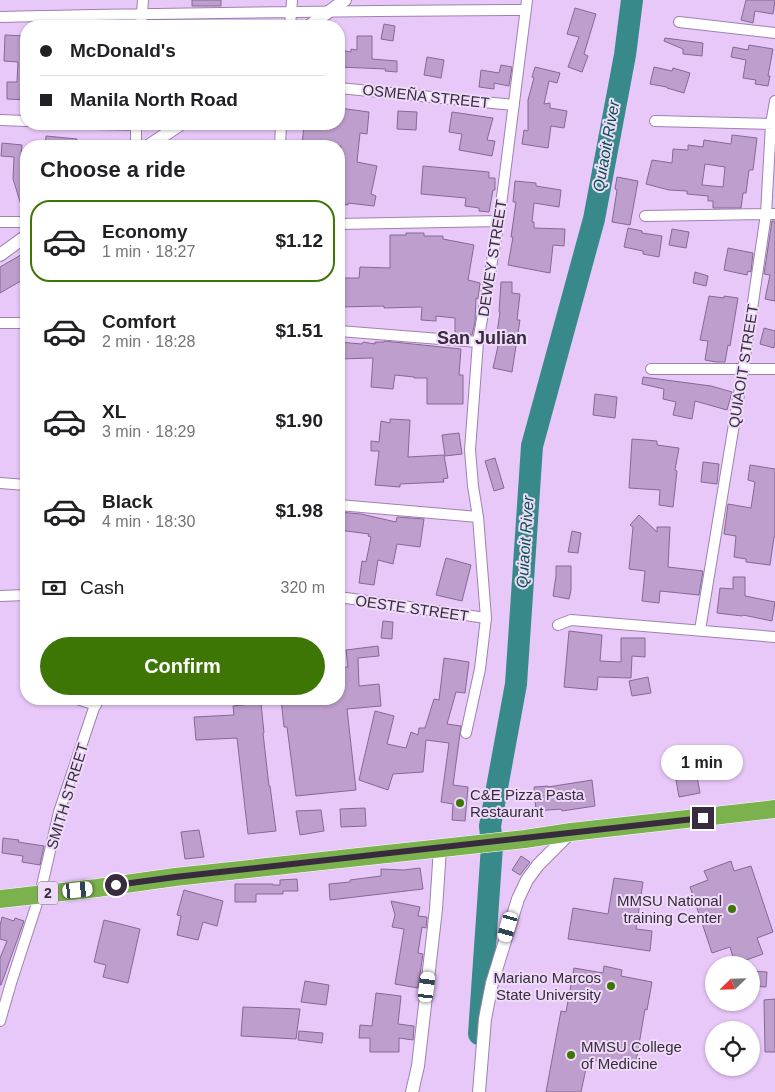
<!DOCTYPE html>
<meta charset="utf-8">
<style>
body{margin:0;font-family:Arial,sans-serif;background:#f6f6f6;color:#202124;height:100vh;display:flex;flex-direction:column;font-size:19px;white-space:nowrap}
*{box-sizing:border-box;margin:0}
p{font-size:16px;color:#757577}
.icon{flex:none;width:28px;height:28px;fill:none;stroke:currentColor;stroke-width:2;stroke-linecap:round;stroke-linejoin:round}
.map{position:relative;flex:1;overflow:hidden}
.details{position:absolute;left:20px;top:140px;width:325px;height:565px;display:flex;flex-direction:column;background:#fff;border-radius:20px;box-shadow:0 1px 4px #0004}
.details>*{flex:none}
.hud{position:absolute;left:20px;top:20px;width:325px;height:110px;border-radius:20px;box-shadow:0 1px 4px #0004;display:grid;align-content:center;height:110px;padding:0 20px;background:#fff}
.needle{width:32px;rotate:247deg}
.tools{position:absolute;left:705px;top:956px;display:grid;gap:10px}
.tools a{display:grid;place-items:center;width:55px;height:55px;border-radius:50%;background:#fff;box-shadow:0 1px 4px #0004;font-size:25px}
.end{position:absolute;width:22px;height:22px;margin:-11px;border:6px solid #382b3e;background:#fff;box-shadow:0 0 0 2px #fff}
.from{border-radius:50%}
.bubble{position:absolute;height:35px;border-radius:18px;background:#fff;box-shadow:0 1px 4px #0004;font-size:16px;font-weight:700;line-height:35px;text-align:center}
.car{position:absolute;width:15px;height:30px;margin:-15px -8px;border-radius:6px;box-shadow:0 0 4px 1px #0007;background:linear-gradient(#fff 24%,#345 0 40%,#fff 0 76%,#345 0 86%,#fff 0)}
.hud b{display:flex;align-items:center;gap:18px;height:48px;font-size:19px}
.hud b+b{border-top:1px solid #e0e0e0}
.hud i{width:12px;height:12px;background:#202124}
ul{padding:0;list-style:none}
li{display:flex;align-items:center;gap:15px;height:82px;margin:0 10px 8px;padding:0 10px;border:2px solid transparent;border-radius:20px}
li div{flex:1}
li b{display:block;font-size:19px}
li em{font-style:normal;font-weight:700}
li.current{border-color:#3e7606}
li>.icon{width:45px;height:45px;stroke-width:1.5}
h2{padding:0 20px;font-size:22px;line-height:60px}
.pay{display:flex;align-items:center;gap:12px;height:55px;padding:0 20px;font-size:19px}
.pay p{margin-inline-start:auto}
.action{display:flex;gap:10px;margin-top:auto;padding:10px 20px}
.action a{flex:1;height:58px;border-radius:30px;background:#3e7606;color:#fff;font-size:20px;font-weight:700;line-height:58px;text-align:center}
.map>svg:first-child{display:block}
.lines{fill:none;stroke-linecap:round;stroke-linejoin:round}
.river{stroke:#378a89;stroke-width:22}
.building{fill:#bd9ecd;stroke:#866894;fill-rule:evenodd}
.minor-casing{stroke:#9f81ae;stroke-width:12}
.tertiary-casing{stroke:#9f81ae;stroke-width:14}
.trunk-casing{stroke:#fff;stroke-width:19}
.minor{stroke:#fff;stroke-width:10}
.tertiary{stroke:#fff;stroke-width:12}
.trunk{stroke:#7cb24e;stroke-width:18}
.route{stroke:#382b3e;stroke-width:6}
.poi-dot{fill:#3e7606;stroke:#eedbf8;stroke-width:2}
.labels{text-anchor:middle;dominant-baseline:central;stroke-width:4;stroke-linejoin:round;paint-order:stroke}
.shield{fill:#eedbf8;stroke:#6f6076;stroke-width:1}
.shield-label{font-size:14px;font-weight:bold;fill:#382b3e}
.street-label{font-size:15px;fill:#382b3e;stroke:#eedbf8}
.poi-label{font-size:15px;fill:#382b3e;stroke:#eedbf8;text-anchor:start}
.water-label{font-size:16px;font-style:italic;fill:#075151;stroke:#eedbf8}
.quarter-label{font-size:18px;font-weight:bold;fill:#382b3e;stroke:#eedbf8}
</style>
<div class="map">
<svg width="775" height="1092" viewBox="0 0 775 1092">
<rect width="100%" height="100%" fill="#e8c8f9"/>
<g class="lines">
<path class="river" d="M479,1034l13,-188 -2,-20 26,-142 16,-238 62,-227 31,-164 7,-55"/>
</g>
<path class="building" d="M192,0h29v6h-29z
M746,0h29l-2,14 -18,-3 -2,12 -12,-3z
M575,8l21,6 -12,40 4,2 -6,16 -14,-5 11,-30 -12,-3z
M384,24l11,2 -2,15 -12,-2z
M5,35l21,1v64l-19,-1v-17h10l1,-20 -14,-1z
M357,36h15v23l25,2v11l-12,-1 1,-2 -47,-2v-17l12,2v-3l6,1z
M665,38l38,5 -1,13 -19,-2v-5l-19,-8z
M749,45l24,4 -5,27h2l-2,10 -13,-2 1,-4 -13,-2 3,-18 -15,-3 2,-10 15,3z
M427,57l17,3 -3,18 -17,-3z
M501,65l11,2 -3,19 -15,-3v6l-15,-2 2,-17 18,3z
M535,67l25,6 -3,10 -8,-2 -5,23 6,-1v5l17,3 -3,17 -13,-2 -3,22 -26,-4 2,-14 4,1v-31l6,-22 -2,-1z
M654,67l18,4 1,-3 17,5 -6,20 -17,-5v-1l-17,-3z
M339,108l30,4 -2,22 -7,-1 -3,29 20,4 -6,28 5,2 -2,10 -26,-3v2l-9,-1v-44l2,-14h-39l2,-22h35z
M398,111l19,1 -1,18 -19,-1z
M452,112l41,6 -6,22 8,1 -3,15 -33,-6 3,-16 -13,-2z
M732,135l25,3 -4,32h-4l-3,23h-3l-2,15h-28v-7h-5v-5l-21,-2v-3l-18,-1 -23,-6 6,-24 20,3 1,-14 15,1v-5l15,2 1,-7 27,4zM705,164l20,3 -2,20 -21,-2z
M46,136l31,3v7h-32z
M2,143l20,2 -1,11 5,1v57h-2l-11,-35 1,-22 -13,-1z
M423,166l66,6v6h6v12h-2l-4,22 -10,-1v-3l-14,-2 1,-8 -45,-4z
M617,177l21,4 -8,44 -18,-3 5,-32 -2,-1z
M515,181l21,2v3l25,4 -2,17 -25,-4 -2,19h2v6l31,1 -1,17 -11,-1 -3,28 -42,-8 5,-28h-2l5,-35h-3z
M772,221h3v80l-10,-2 5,-24 -6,-1z
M628,228l14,3v2l20,3 -3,21 -16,-3v-3l-19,-4z
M672,229l17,3 -3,16 -17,-3z
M406,233h18v3h19v3l31,6 -6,35 12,3 -2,16 -2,-1 -1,24 -3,13 -17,-2v-15l-19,-2v5l-15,-1 1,-13 -38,1v-2l-45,1v-29h20l1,-11 30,1v-33h16z
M728,248l25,5 -2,19 -3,-1 -1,4 -23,-5z
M26,252v26l-26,15v-26z
M695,272l13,4 -2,10 -13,-3z
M501,282h11v11l8,1 -3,26h3l-8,52 -19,-4 5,-22 -3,-1 3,-12h-1l3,-21h-1z
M709,296l15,2v-2l14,2 -8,48 -2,-1 -3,17h-9l-11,-2 3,-19 -8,-1z
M764,328l11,3v11l-1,6 -14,-4z
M384,341l77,8 -2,26h4v29h-36v-26h-13v-1l-19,-2 -2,14 -22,-2 2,-29 -34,1v-17l23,2 1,-2 12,2v-2h9z
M643,377l68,9 21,6 -5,18 -32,-9 -3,18 -19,-4 3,-13 -13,-3 1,-10 -22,-5z
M595,394l22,3 -2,21 -22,-3z
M390,419l20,1 -2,37 36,-2 4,23 -5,1 1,3 -44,2v3l-25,-2 4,-34h-8v-10l8,1 2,-21 9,2z
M459,433l3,21 -17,2 -3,-21z
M632,439l25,2v4l22,3 -4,22 2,1 -4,36 -14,-2 1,-15 -31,-2z
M495,458l9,30 -10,3 -9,-30z
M703,462l16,2 -2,20 -16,-2z
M750,465l25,4v68h-1l-4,28 -24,-3v-3l-12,-2 2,-21 -12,-2 4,-30 23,4 4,-26 -7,-2z
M339,512l22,2 35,8 1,-5 27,2 -4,28 -23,-3 -4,20 -15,-4 -4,25 -15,-2 3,-22 4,1 5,-25 -3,-1 1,-2 -30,-4z
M639,515l18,17v-5h13l-2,40 35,4 -4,24 -39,-4 -1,12 -17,-2 3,-30 -16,-2 4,-42 -3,-2z
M572,531l9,2 -3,20 -10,-1z
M446,558l25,7 -9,36 -26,-6z
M556,566h15v24l-2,9 -16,-3 3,-20z
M733,577h12v19l30,6 -3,19 -29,-6 -1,1 -25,-3 3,-25 13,1z
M383,621l10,1 -1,17 -11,-1z
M569,631l33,4 -2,26 21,1v-24h24v19l-13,-1 -1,22 -33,-1 -1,13 -33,-3z
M378,646l1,10 -21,2 1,28 20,-2 2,22 -34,3 9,81 -60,6 -9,-69h-3l-3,-28h58v-32h9l-2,-17z
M444,658l25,4 -4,31 -9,-1 -9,32 14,2 -8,59 15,2 -3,34 -13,-1 1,-16 -12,-2 8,-59 -23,-3 -3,32 -30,2 -5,16 -29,-10 16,-69 19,5 -7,28 19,4 5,-16 7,3 1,-7h6l9,-29 5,1z
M648,677l3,16 -19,3 -3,-15z
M261,703l3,30h-1l6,53h1l6,45 -28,3 -11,-96 -41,2 -2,-23 40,-2 -1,-9z
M697,776l3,17 -21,4 -3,-17z
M592,780l3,26 -33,5 -1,-2 -25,2 -2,-24 14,-1v1z
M365,808l1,18 -25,1 -1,-18z
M321,810l3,21 -24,4 -4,-24z
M199,830l5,27 -19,2 -4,-27z
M3,838l16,2 -1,2 26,4 -4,19 -18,-3 1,-6 -21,-3z
M521,856l9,6 -10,13 -8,-5z
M731,861l3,10 17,-5 22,66 -16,6 6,16 -28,10 -5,-17 -18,6 -22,-66 18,-7 -4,-9z
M420,868l3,21 -93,11 -1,-16 21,-2v-2l31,-4v-7l23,1z
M614,878l29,4 -7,47 16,2 -2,20 -82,-12 5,-31 35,6z
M297,879l1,12h-15v3h-27v8h-21v-18h38v1h7v-5z
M184,890l39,11 -6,25 -14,-4 -5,18 -21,-5 4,-19 -4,-1z
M391,901l29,6 -2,9 9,1 -1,11 -4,-1 -4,26 5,1 -5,34 -23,-4 9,-55 -12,-2 3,-12z
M2,917l12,4 1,-3 9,3 -23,64h-1v-27l7,-17 -7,-2v-13z
M104,920l36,9 -12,54 -25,-6 3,-12 -12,-3z
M604,966l18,4 -1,6 31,6 -5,28 -2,-1 -10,59 -47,-9 -7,33h-35l15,-81 5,1 8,-44 29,5z
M752,971l15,1 -1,15 -15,-1z
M305,981l24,4 -3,20 -25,-3z
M376,993l25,3 -3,28 16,2 -1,14 -14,-2v14h-29v-14h-11l1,-13 12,1z
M775,999v53h-10l-1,-52z
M243,1007l57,2 -4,30 -55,-3z
M299,1031l24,2 -1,10 -24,-3z"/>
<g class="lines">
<g class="minor-casing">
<path id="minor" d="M0,17c175,-4 351,-6 526,-7
M679,22l96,11
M141,26l2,-26
M290,26l2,-26
M339,88l175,17
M0,120l26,1
M655,121l120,3
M91,124l45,1
M136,146v-22
M280,146l1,-22
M645,216l121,-2h9
M0,222h26
M339,224l160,-3
M0,323h26
M339,331l139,11
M651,369h124
M0,483l26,2
M339,505l139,12 8,101 -6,51 -14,64
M478,517l-5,-31 -3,-36 8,-108 21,-121 28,-221
M0,596l26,-1
M339,597l147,21
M558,625l13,-5 204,17
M700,630l43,-260 23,-156 5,-90 4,-23
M77,699l19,6
M0,1021l11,-38 29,-89 19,-82 38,-113"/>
</g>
<g class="tertiary-casing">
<path id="tertiary" d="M309,26l36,-26
M148,146l33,-22
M0,255l26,-19
M412,1092l6,-26 18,-157 4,-61
M479,1092l6,-73 7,-36 26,-84 9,-19 11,-15 33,-33"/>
</g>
<g class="trunk-casing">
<path id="trunk" d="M0,899l97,-11 78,-11 350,-38 46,-7 204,-23"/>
</g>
<use href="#minor" class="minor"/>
<use href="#tertiary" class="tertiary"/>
<use href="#trunk" class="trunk"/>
</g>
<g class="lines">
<path class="route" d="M116,885l59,-8 528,-59"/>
</g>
<g class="poi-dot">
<circle cx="460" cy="803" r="5"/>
<circle cx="732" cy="909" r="5"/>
<circle cx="611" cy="986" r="5"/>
<circle cx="571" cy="1055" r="5"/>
</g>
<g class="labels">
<rect class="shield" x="38" y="881.5" width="20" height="23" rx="4"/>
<g class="shield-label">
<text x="48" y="893">2</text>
</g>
<g class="street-label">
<text transform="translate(426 96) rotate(6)">OSMEÑA STREET</text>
<text transform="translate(492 258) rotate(-81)">DEWEY STREET</text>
<text transform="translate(743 366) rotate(-81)">QUIAOIT STREET</text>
<text transform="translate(412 608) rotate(8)">OESTE STREET</text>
<text transform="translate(67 796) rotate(-73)">SMITH STREET</text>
</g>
<g class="poi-label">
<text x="470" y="794">C&amp;E Pizza Pasta<tspan x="470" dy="17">Restaurant</tspan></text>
<text x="722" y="900" text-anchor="end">MMSU National<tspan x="722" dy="17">training Center</tspan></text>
<text x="601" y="977" text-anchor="end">Mariano Marcos<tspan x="601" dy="17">State University</tspan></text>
<text x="581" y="1046">MMSU College<tspan x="581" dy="17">of Medicine</tspan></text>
</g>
<g class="water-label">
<text transform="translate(606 146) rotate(-80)">Quiaoit River</text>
<text transform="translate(525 542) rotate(-86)">Quiaoit River</text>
</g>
<g class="quarter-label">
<text x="482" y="338">San Julian</text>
</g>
</g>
</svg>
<div class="tools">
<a><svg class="needle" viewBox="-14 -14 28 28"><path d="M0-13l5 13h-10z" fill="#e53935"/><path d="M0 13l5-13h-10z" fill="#757577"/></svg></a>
<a><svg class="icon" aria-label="locate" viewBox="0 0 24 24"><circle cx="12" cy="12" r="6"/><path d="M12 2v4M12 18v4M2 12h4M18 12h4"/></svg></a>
</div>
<i class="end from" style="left:116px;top:885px"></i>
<i class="end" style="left:703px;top:818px"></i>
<div class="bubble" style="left:661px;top:745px;width:82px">1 min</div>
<i class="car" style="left:78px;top:890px;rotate:84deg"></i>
<i class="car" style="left:508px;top:927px;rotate:196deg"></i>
<i class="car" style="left:427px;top:987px;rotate:7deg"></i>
<div class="hud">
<b><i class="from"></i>McDonald's</b>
<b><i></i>Manila North Road</b>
</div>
<section class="details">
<h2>Choose a ride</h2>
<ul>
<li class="current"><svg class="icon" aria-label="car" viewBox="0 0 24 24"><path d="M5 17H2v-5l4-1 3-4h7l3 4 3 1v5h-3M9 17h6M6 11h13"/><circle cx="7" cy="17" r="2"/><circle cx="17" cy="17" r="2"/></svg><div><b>Economy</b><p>1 min · 18:27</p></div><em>$1.12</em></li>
<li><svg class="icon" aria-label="car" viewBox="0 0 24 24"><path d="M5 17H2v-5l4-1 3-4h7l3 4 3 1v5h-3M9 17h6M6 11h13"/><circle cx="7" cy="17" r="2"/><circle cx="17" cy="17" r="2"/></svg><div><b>Comfort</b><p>2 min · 18:28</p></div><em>$1.51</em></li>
<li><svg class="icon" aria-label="car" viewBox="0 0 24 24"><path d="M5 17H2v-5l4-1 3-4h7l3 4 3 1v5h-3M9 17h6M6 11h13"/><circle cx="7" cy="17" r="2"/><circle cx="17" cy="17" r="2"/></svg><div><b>XL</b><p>3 min · 18:29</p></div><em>$1.90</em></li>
<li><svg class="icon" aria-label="car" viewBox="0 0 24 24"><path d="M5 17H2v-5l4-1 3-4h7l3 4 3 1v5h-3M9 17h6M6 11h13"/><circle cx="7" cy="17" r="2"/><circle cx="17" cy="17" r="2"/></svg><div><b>Black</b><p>4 min · 18:30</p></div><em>$1.98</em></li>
</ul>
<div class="pay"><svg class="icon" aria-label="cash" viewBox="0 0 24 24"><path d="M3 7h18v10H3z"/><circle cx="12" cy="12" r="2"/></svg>Cash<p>320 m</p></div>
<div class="action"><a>Confirm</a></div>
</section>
</div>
